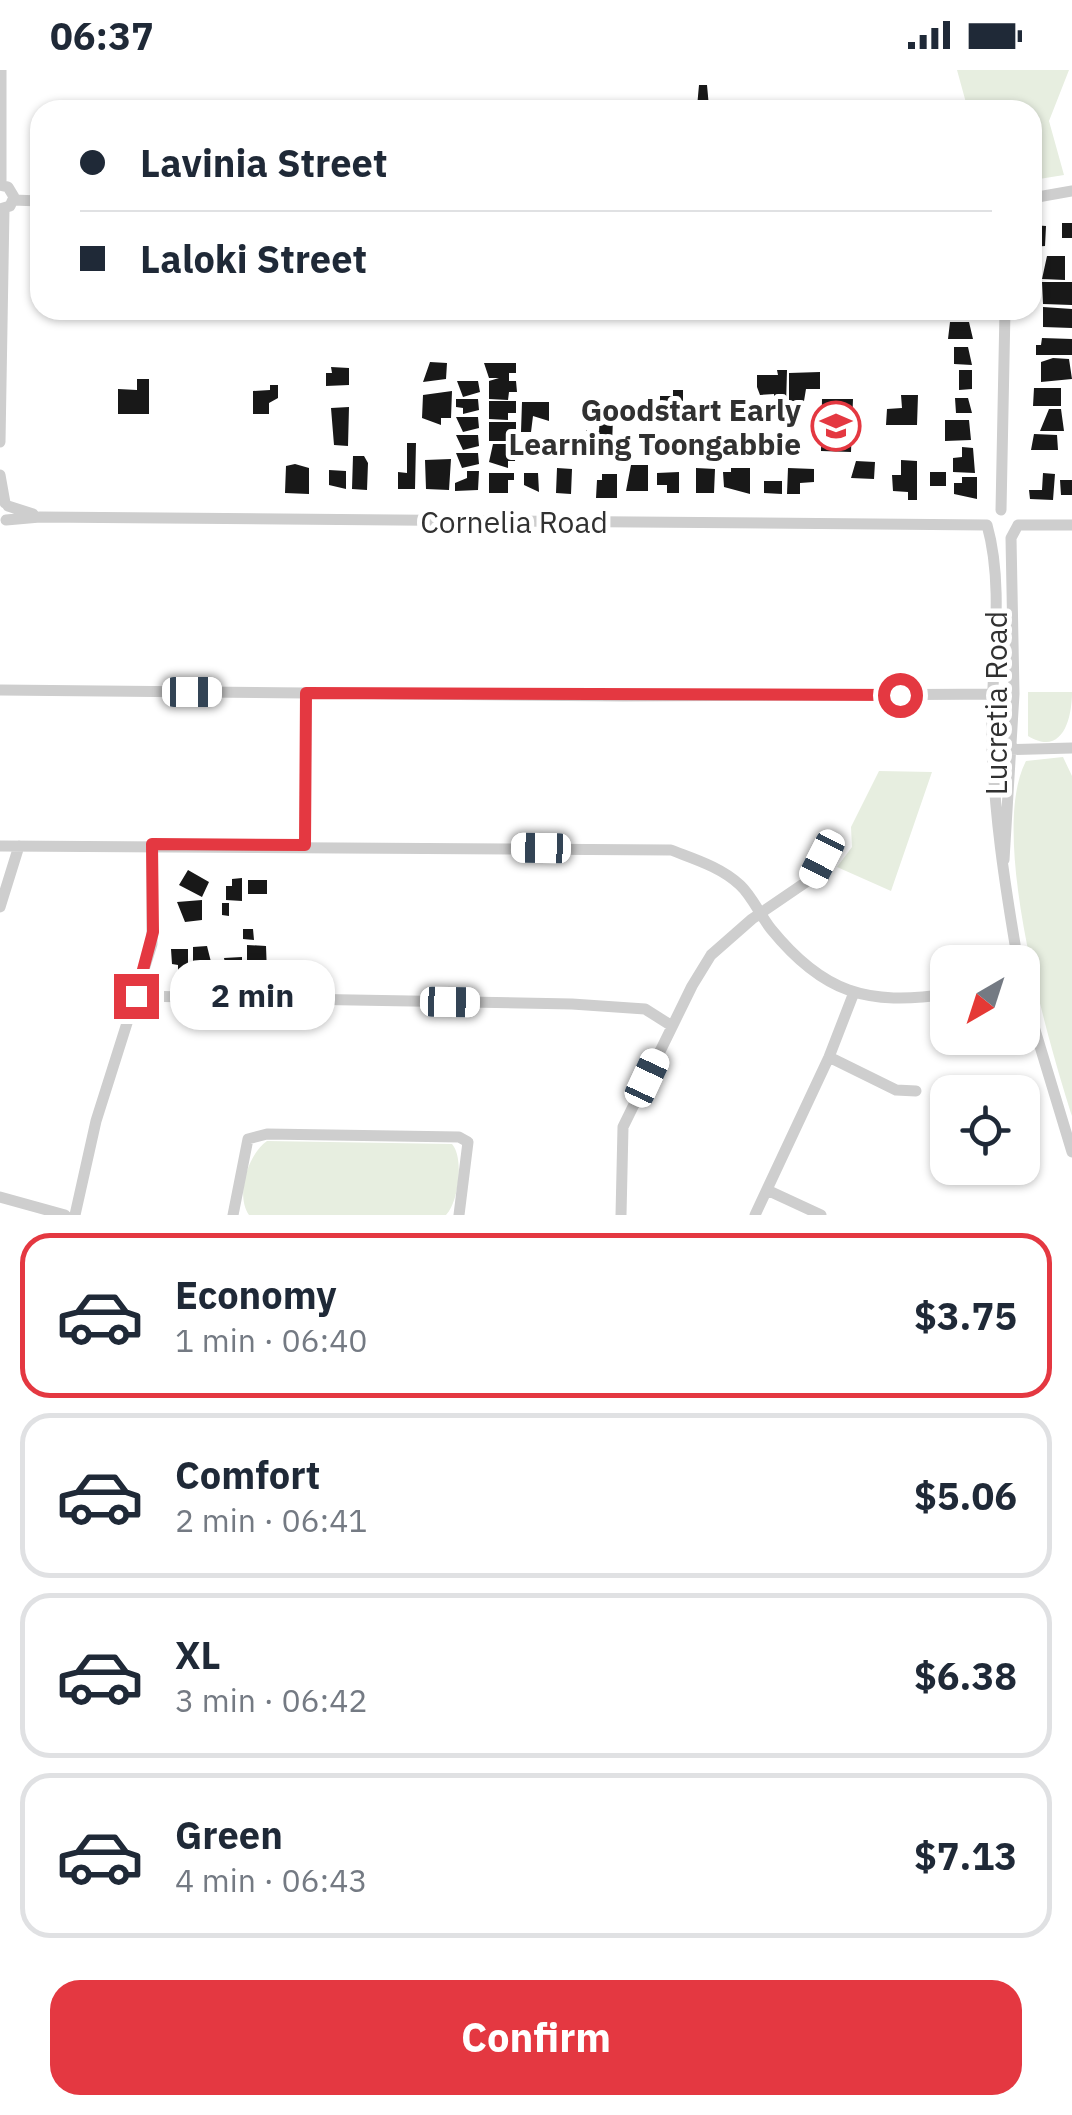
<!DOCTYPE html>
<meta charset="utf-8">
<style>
body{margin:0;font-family:"IBM Plex Sans",sans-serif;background:#f6f6f7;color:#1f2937;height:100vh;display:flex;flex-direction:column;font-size:38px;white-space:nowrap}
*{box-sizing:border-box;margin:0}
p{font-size:32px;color:#747a83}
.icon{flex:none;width:55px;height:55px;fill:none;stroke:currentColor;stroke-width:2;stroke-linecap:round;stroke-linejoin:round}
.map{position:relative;height:1145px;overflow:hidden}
.panel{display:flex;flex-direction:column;background:#fff;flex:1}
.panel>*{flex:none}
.hud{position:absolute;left:30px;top:30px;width:1012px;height:220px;border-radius:30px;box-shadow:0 2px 8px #0004;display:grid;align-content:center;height:220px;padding:0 50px;background:#fff}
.needle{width:65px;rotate:219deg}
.tools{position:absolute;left:930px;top:875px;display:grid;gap:20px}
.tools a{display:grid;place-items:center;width:110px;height:110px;border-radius:20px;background:#fff;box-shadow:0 2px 8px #0004;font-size:50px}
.end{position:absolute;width:45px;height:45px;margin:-22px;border:12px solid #e43841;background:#fff;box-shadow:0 0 0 5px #fff}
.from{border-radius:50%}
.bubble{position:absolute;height:70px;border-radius:30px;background:#fff;box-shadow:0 2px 8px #0004;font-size:32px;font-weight:700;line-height:70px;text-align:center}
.car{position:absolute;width:30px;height:60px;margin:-30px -15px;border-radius:12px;box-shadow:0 0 8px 2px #0007;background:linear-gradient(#fff 24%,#345 0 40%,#fff 0 76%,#345 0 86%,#fff 0)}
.hud b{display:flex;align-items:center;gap:35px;height:95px;font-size:38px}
.hud b+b{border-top:2px solid #e0e1e3}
.hud i{width:25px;height:25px;background:#1f2937}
ul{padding:18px 0 0;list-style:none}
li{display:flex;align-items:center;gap:30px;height:165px;margin:0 20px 15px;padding:0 30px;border:5px solid #e0e1e3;border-radius:30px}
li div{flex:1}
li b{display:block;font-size:38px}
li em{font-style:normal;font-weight:700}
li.selected{border-color:#e43841}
li>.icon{width:90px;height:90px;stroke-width:1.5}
.primary-button{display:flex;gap:20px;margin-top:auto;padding:20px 50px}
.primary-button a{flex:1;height:115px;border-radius:30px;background:#e43841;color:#fff;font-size:40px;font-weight:700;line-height:115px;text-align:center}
.status{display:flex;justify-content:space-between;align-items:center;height:70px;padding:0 50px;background:#fff;direction:ltr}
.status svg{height:28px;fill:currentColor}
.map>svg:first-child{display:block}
.green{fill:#e7eee0}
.building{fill:#181818}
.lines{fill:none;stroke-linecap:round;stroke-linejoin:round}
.minor{stroke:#cecece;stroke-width:11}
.route{stroke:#e43841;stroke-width:12}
.labels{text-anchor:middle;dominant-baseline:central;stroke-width:10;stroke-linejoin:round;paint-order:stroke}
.poi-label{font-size:30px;font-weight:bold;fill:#313131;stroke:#fff;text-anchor:end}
.street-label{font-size:30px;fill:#313131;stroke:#fff}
</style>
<div class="status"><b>06:37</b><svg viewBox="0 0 49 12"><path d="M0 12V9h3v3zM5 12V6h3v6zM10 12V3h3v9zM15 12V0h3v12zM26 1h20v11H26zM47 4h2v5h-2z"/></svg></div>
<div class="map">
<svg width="1072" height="1145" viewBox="0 0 1072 1145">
<rect width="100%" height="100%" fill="#fff"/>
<path class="green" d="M957,0h112l-20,51 15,54 -31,5 -1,-70h-64z
M1028,622h44c0,26 -9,65 -44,44z
M1063,687l9,19v340c-25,-78 -84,-283 -46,-355z
M879,701l53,1 -41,119 -54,-24 15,-20 -1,-20z
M267,1071l185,3c12,13 7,58 -6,71h-197c-14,-20 -1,-61 18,-74z"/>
<path class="building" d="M699,15h8l2,22h-12z
M1062,153h10v15h-10z
M1032,155l14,1 -1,20 -13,1z
M1047,186h18v24l-23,-1z
M1042,212h30v23l-29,-1z
M1043,237l29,2v19l-29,-1z
M950,252h19l4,17h-25z
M1042,268l30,1v16h-36v-10h5z
M954,277h14l4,18 -18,-1z
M1053,288l16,1 3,20 -31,3v-20z
M430,292l17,1 -1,16 -23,3z
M484,293h32v10h-7v8h7l1,11h-8l-1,8 -19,-1v-18l10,-3h-10z
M331,297l18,1v17l-23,1v-13h6z
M777,300h10l-1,36h-12v-12l-14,1 -3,-8v-12h21z
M959,300h13v19l-13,1z
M820,302v17h-14l-3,18 -14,1v-35z
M137,309h12v35h-31v-25l19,1z
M457,311h21l2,11 -17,5z
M270,315h8v13l-9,5v11h-16v-23l17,-1z
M1034,318h27v18h-28z
M673,320h10v26l-13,-1v-9l-10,1v-11h13z
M452,321l-1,27h-10v7l-19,-7 1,-23z
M901,325h17l-1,30h-31l1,-16 15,-1z
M955,328h13l4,15h-16z
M456,329h22l1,11 -16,4v-6l-7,-1z
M822,329h31l-2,53 -30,-1z
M489,331h27v12h-8v7l-19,-1z
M522,332h27v19l-16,-5 -2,16h-10z
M349,337l-1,39 -14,-1 -3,-37z
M1049,339h12l3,22h-24z
M456,347h22l1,11 -16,4z
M600,348h13l-1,27 -26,-3v-12l13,1z
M945,350h24l2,20 -26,1z
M489,352h27v12l-8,-1v8h-19z
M1034,364l23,1 1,15h-27z
M456,365h22l1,11 -16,4z
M407,373h9l-1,46h-17v-17l9,1z
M493,374h23l-1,17h-7v7l-19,-6z
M962,377l11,1 2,25 -22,-1v-14l9,-1z
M456,383h22l1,11 -17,4z
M353,386h11l4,7 -1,27 -15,-1z
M451,389l-2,31 -23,-1 -1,-29z
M901,390l16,1v39h-9v-8l-15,-1 -1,-16h9z
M856,391l19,1 -1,17 -23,-1z
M295,394l14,4v26l-24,-1 1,-27z
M631,395h17v26h-22z
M557,398l15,1 -1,25 -15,-1z
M696,398l19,1 -1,24h-18z
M731,398h19v26l-26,-7 -1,-15h8z
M788,398l26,1v13l-14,1v11h-13z
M329,400l17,1v18l-17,-4z
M467,401h12l-1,19 -23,1v-8l12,-5z
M679,402v21h-12v-8h-10v-12z
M930,402h16v14h-16z
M489,403h25v7h-6v13h-19z
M524,403h14l1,19 -15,-7z
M1043,403l12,1 -2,26 -23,-1 -1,-9h13z
M602,404h15v24h-21l1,-18h5z
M962,407h15v22l-23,-5v-11h8z
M1060,410h12v15h-11z
M764,411h18v13l-18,-1z
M188,800l21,12 -7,15 -23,-12z
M242,808v23l-16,-1v-14h6v-7z
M248,810h19v14h-19z
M202,830v20l-17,2 -8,-20z
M222,833h7v13l-7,-1z
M243,859h10l1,11 -11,-1z
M247,875l19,1 1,27 -20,-5z
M207,876l6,24 -20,2v-25z
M171,879h17v23h-10v-7l-6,-1z
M242,887v16h-15l-3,-15z"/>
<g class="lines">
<path class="minor" d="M0,115l8,2 6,10 -4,9 -10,3
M1,115v-115
M1032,128l40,-7
M13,130l27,1
M0,372l4,-233
M0,405l5,28
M8,436l25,8
M1001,440l4,-200
M6,450l34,-3 947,8
M987,455c18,63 4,140 5,207 1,78 13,154 26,230
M1018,455h54
M0,620l623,6 391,-2
M992,680l80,-2
M305,775l1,-152
M0,776l671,4c23,9 50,17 69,35 12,11 20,30 31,44 52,64 96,77 177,65
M1004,790l10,-166 -3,-156 7,-13
M0,837l19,-61
M1022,917l50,165
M136,926l436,8 73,5 27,17
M829,987l67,33 20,1
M767,1120l54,25
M0,1127l65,18
M75,1145l21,-94 56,-177v-100
M233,1145l15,-76 19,-5 192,3 9,5 -9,73
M621,1145l2,-88 69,-141 19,-31 41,-36 60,-41 20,-38
M755,1145l74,-158 24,-62"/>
</g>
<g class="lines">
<path class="route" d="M136,926l17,-64 -1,-88 153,1 1,-152 594,2"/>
</g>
<defs>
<g id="school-ring" transform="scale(2.5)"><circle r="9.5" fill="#fff" stroke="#e43841" stroke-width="1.5"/><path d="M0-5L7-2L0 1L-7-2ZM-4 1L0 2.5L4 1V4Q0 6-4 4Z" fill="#e43841"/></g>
</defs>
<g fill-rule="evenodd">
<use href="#school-ring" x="836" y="356"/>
</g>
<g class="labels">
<g class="poi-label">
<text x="801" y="339">Goodstart Early<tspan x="801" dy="34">Learning Toongabbie</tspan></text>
</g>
<g class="street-label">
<text x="514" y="451">Cornelia Road</text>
<text transform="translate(995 633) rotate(-90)">Lucretia Road</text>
</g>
</g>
</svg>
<div class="tools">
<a><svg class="needle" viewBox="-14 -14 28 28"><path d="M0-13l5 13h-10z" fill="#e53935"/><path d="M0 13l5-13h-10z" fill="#747a83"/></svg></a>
<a><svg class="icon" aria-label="locate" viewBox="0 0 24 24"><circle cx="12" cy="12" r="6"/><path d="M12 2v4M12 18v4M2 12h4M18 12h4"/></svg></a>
</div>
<i class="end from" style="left:900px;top:625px"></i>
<i class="end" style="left:136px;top:926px"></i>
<div class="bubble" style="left:170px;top:890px;width:165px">2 min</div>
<i class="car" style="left:192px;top:622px;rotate:90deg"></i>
<i class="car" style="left:541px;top:778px;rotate:271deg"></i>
<i class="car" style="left:822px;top:789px;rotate:207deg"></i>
<i class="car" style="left:450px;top:932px;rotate:91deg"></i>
<i class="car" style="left:647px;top:1008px;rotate:25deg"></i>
<div class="hud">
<b><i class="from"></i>Lavinia Street</b>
<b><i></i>Laloki Street</b>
</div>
</div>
<section class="panel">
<ul>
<li class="selected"><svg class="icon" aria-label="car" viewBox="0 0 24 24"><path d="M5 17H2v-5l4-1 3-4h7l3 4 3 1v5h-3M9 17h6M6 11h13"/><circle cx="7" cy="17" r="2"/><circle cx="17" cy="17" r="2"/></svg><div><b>Economy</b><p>1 min · 06:40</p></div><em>$3.75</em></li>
<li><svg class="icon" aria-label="car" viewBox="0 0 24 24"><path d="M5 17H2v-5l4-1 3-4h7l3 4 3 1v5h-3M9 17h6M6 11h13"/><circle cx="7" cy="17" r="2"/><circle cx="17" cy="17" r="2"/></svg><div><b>Comfort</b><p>2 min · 06:41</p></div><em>$5.06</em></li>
<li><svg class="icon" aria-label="car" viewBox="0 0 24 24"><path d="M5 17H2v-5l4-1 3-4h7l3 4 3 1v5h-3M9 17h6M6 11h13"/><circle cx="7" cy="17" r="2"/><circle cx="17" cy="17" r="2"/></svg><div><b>XL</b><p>3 min · 06:42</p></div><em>$6.38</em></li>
<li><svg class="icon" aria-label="car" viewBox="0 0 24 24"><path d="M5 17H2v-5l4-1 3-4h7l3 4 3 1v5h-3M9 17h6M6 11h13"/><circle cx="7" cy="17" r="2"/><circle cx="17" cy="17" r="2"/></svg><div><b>Green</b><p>4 min · 06:43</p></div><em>$7.13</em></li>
</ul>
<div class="primary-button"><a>Confirm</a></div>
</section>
